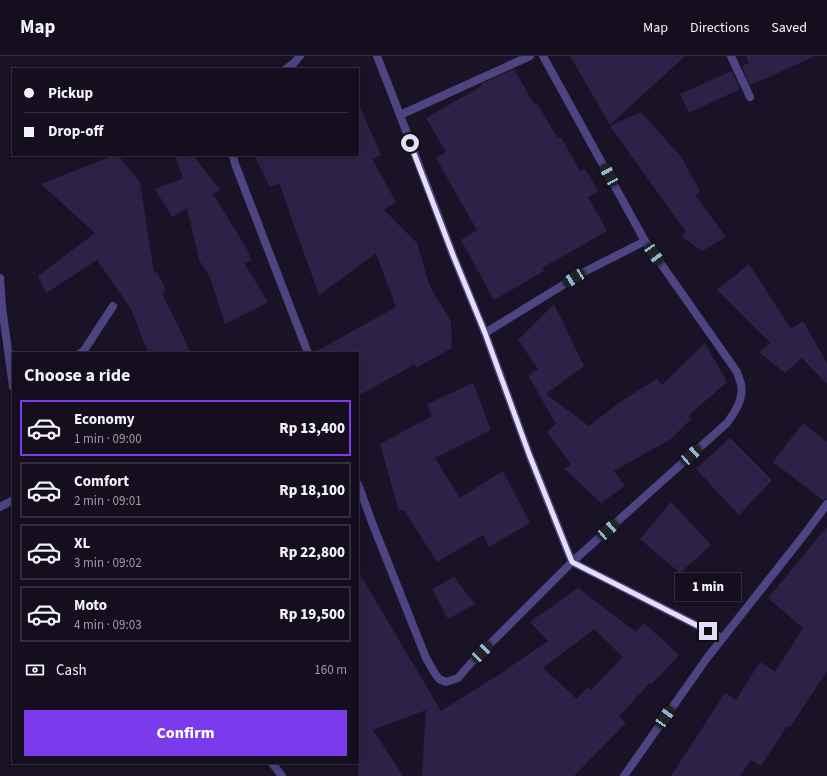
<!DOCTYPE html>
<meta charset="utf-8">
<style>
body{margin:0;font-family:"Source Sans 3",sans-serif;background:#1d1727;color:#f1f3f6;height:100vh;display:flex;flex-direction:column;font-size:15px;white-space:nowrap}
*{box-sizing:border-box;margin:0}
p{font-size:13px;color:#9d9ca4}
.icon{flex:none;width:22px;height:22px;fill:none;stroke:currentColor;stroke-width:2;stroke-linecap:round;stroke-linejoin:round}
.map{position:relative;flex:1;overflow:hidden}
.drawer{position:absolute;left:12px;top:296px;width:347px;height:412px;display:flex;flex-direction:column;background:#140e1e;border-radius:0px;box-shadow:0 2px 10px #0003,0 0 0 1px #332e3c}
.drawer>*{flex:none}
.banner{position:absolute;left:12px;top:12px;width:347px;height:88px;border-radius:0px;box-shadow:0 2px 10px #0003,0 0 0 1px #332e3c;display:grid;align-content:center;height:88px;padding:0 12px;background:#140e1e}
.end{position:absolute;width:18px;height:18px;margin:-9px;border:5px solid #e5defb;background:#111;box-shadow:0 0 0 2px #111}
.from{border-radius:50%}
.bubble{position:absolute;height:28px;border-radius:0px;background:#140e1e;box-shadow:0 2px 10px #0003,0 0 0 1px #332e3c;font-size:13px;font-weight:800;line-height:28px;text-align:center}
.car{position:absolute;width:12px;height:24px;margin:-12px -6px;border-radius:5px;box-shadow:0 0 3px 1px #0007;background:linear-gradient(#222 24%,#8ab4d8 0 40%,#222 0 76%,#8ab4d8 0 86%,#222 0)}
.banner b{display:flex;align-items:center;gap:14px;height:38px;font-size:15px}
.banner b+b{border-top:1px solid #332e3c}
.banner i{width:10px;height:10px;background:#f1f3f6}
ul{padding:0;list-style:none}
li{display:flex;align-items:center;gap:12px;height:56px;margin:0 8px 6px;padding:0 4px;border:2px solid #332e3c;border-radius:0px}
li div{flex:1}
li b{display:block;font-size:15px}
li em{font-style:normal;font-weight:800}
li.on{border-color:#7c3aed}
li>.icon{width:36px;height:36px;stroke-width:1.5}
h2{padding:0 12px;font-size:18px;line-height:48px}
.pay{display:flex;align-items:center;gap:10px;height:44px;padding:0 12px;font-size:15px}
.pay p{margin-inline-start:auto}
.cta{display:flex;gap:8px;margin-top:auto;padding:8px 12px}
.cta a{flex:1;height:46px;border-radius:0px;background:#7c3aed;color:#fff;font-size:16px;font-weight:800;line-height:46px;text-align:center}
header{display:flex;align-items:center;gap:24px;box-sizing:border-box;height:56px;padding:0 20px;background:#140e1e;border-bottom:1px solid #332e3c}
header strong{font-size:19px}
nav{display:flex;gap:22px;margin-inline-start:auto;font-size:14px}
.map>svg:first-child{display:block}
.building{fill:#2e2147;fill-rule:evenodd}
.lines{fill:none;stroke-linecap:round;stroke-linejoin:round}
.street{stroke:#4e4481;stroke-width:8}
.route{stroke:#e5defb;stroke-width:5}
</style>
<header>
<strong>Map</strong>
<nav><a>Map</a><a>Directions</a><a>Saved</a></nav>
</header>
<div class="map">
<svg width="827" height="720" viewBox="0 0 827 720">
<rect width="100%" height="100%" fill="#1a1328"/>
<path class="building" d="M570,0h115l-75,69z
M746,0h69l-57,26v-1l-8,4 -8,-19 7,-3z
M514,13l20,35 3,-1 21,36 3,-2 19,34 5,-2 13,22 -10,6 19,34 -65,37 2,3 -50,29 -33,-60 16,-10 -41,-72 10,-6 -20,-34 56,-32 -1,-2z
M732,15l8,18 -51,24 -9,-19z
M358,47l23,52 -9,4 24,43 -12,8 33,33 13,44 21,34 1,27 -36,20 -1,-4 -57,32v-43h-45l83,-46 -20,-54 -57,42 -40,-112 -9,4 -16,-32h104z
M641,56l41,46 18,33 -5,4 31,42 -24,14 -21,-15 5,-4 -76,-106z
M114,99h4l22,27 14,91 3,-1 9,18 -4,3 29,60h-43l-17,-44 -34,-49 -51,33 -8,-17 57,-43 -54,-49z
M175,99h18l27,35 -7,4 34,55 4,11 -7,3 24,39 -43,22 -15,-47 -11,-17 -12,-52 -15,9 -17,-28 28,-11z
M749,208l42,65 12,-8 24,42v21l-25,-26 -17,15 -26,-21 12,-9 -54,-53z
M554,248l30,62 -38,28 43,32 34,-26 34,-21 5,6 43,-42 22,39 -39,34 3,3 -20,20 -57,32 11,15 -24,17 -36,-34 6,-5 -24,-32 9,-8 -28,-49 10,-6 -20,-29z
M473,327l18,47 -56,28 25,40 43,-27 27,52 -41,24 -6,-12 -46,27 -33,-52 -5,1 -19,-67 52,-28 -5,-12z
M803,367l24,19v57l-4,1 -50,-38z
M730,382l42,42 -33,35 -43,-46z
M671,446l40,43 -31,28 -40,-34z
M827,471v144l-37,56 -3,-1 -26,40 -10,-6 -11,16h-69l54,-83 11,7 24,-38 15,10 28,-44 -35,-30z
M358,515l83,140 62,-39 45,-31 -18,-19 48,-34 58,44 8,-9 35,32 -27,29 -2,-1 -31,33 7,7 -52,53h-152l4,-66 -53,20 30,46h-45zM594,573l29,28 -32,33 -3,-3 -11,12 -34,-31z
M454,521l21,27 -27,15 -16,-30z"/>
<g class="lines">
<path class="street" d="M377,0l23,59
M530,0l-130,59 53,140 32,78 44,121 43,108 150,76
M731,0l19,41
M286,13l8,-6 6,-7
M233,99l2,9 73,189
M0,222l2,29 11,80
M485,277l99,-61 61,-31
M80,297l3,-1 30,-46
M358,428l15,41 53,133 8,14 5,7 7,3 12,-4 13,-15 101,-101 155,-139c8,-11 17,-24 14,-39 -1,-4 -3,-8 -4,-12l-92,-131 -102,-185
M0,451l13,-7
M272,707l10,13
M624,720l83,-118 97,-123 23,-31"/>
</g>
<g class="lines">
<path class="route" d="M410,87l43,112 32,78 44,121 43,108 136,69"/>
</g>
</svg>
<i class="end from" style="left:410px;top:87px"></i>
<i class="end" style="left:708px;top:575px"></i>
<div class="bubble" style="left:675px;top:517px;width:66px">1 min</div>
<i class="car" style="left:609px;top:119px;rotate:331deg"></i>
<i class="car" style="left:654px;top:198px;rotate:145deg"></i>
<i class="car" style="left:574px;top:222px;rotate:239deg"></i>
<i class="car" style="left:691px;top:399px;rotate:48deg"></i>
<i class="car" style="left:608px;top:474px;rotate:48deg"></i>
<i class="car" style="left:482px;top:596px;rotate:45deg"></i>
<i class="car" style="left:665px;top:661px;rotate:35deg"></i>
<div class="banner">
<b><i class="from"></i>Pickup</b>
<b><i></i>Drop-off</b>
</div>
<section class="drawer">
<h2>Choose a ride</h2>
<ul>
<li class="on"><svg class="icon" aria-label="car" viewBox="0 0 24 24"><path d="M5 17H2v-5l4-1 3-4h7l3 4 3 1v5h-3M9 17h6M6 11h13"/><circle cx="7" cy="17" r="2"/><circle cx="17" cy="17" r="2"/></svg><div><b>Economy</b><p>1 min · 09:00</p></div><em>Rp 13,400</em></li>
<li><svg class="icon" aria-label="car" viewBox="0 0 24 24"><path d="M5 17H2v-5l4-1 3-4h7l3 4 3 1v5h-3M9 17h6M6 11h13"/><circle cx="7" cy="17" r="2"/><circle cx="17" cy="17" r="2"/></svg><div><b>Comfort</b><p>2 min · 09:01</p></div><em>Rp 18,100</em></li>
<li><svg class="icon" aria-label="car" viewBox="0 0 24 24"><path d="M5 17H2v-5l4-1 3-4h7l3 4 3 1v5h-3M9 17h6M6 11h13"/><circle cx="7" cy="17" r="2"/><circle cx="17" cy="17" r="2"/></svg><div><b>XL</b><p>3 min · 09:02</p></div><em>Rp 22,800</em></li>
<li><svg class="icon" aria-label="car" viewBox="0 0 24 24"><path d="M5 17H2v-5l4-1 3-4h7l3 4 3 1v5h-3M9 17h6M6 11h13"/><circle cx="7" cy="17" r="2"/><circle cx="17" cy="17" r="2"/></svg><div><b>Moto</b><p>4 min · 09:03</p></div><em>Rp 19,500</em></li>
</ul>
<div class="pay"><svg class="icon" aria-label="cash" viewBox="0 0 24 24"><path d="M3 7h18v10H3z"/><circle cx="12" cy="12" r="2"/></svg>Cash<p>160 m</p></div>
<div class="cta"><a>Confirm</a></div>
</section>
</div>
